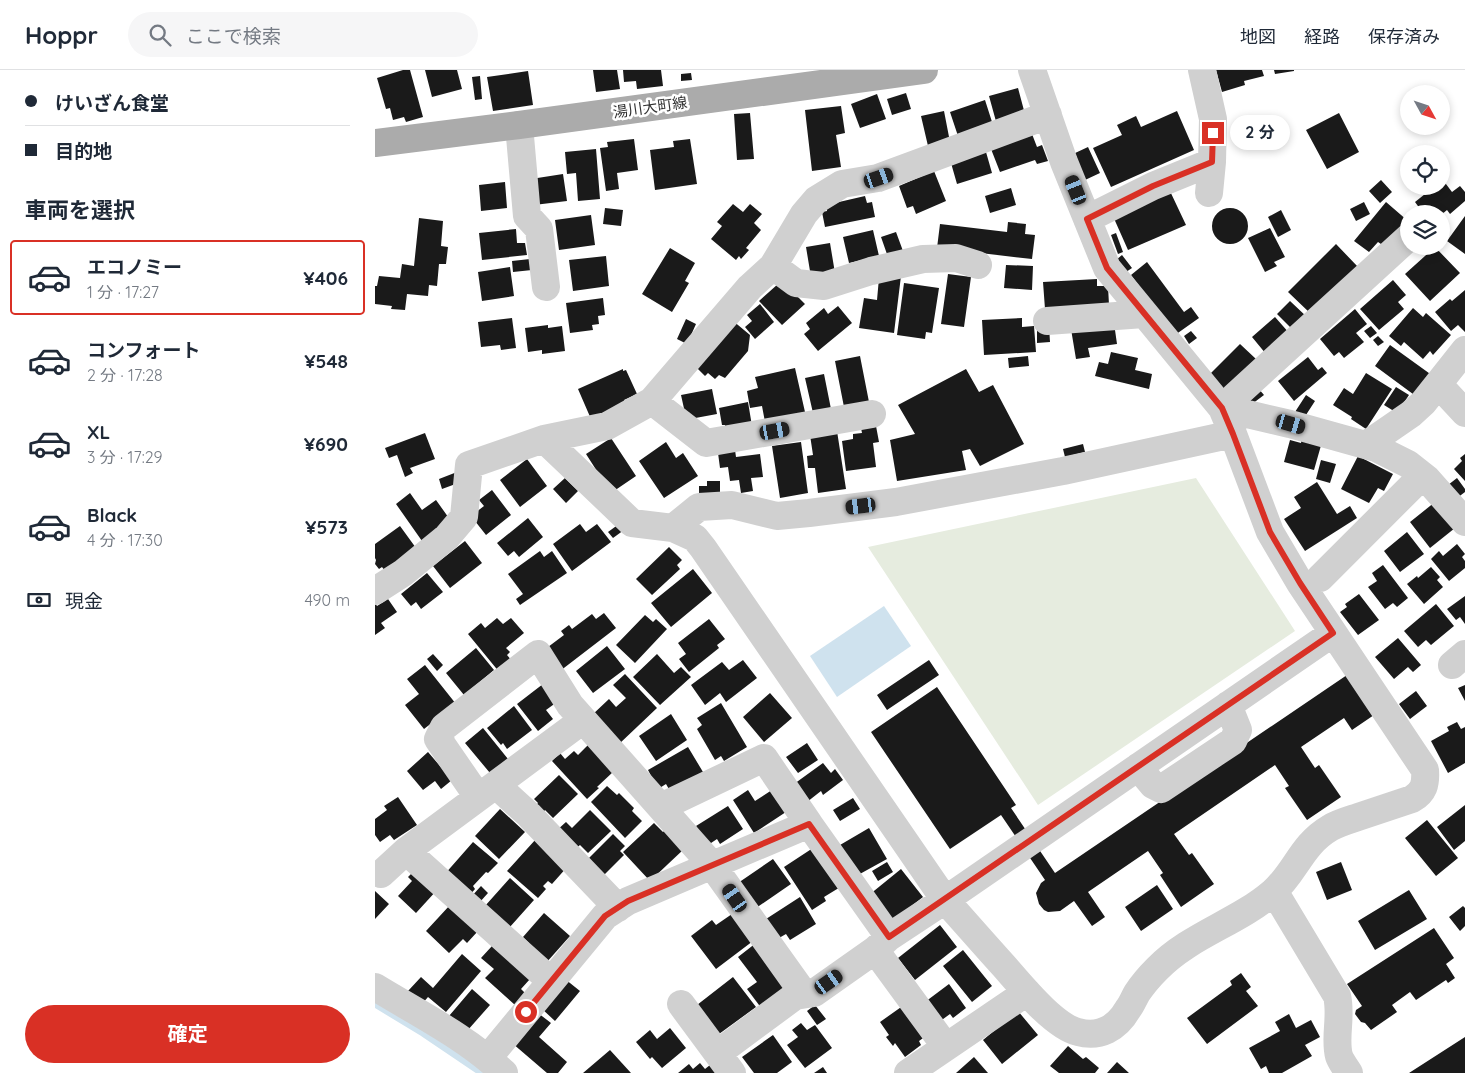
<!DOCTYPE html>
<html lang="ja">
<meta charset="utf-8">
<style>
body{margin:0;font-family:Quicksand,"Noto Sans JP",sans-serif;background:#f6f6f7;color:#1f2937;height:100vh;display:flex;flex-direction:column;font-size:19px;white-space:nowrap}
*{box-sizing:border-box;margin:0}
p{font-size:16px;color:#747a83}
.icon{flex:none;width:28px;height:28px;fill:none;stroke:currentColor;stroke-width:2;stroke-linecap:round;stroke-linejoin:round}
.map{position:relative;flex:1;overflow:hidden}
.panel{display:flex;flex-direction:column;background:#fff;width:375px}
.panel>*{flex:none}
.hud{display:grid;align-content:center;height:110px;padding:0 25px;background:#fff}
.needle{width:32px;rotate:130deg}
.tools{position:absolute;left:1025px;top:15px;display:grid;gap:10px}
.tools a{display:grid;place-items:center;width:50px;height:50px;border-radius:50%;background:#fff;box-shadow:0 2px 8px #0003;font-size:25px}
.end{position:absolute;width:22px;height:22px;margin:-11px;border:6px solid #d93025;background:#fff;box-shadow:0 0 0 2px #fff}
.from{border-radius:50%}
.bubble{position:absolute;height:35px;border-radius:18px;background:#fff;box-shadow:0 2px 8px #0003;font-size:16px;font-weight:700;line-height:35px;text-align:center}
.car{position:absolute;width:15px;height:30px;margin:-15px -8px;border-radius:6px;box-shadow:0 0 4px 1px #0007;background:linear-gradient(#222 24%,#8ab4d8 0 40%,#222 0 76%,#8ab4d8 0 86%,#222 0)}
.hud b{display:flex;align-items:center;gap:18px;height:48px;font-size:19px}
.hud b+b{border-top:1px solid #e0e1e3}
.hud i{width:12px;height:12px;background:#1f2937}
ul{padding:0;list-style:none}
li{display:flex;align-items:center;gap:15px;height:75px;margin:0 10px 8px;padding:0 15px;border:2px solid transparent;border-radius:5px}
li div{flex:1}
li b{display:block;font-size:19px}
li em{font-style:normal;font-weight:700}
li.on{border-color:#d93025}
li>.icon{width:45px;height:45px;stroke-width:1.5}
h2{padding:0 25px;font-size:22px;line-height:60px}
.pay{display:flex;align-items:center;gap:12px;height:55px;padding:0 25px;font-size:19px}
.pay p{margin-inline-start:auto}
.cta{display:flex;gap:10px;margin-top:auto;padding:10px 25px}
.cta a{flex:1;height:58px;border-radius:30px;background:#d93025;color:#fff;font-size:20px;font-weight:700;line-height:58px;text-align:center}
header{display:flex;align-items:center;gap:30px;box-sizing:border-box;height:70px;padding:0 25px;background:#fff;border-bottom:1px solid #e0e1e3}
header strong{font-size:24px}
nav{display:flex;gap:28px;margin-inline-start:auto;font-size:18px}
.search{width:350px;height:45px;background:#f6f6f7;display:flex;align-items:center;gap:12px;box-sizing:border-box;padding:0 18px;border-radius:28px;color:#747a83;font-size:19px}
main{display:flex;flex:1;min-height:0}
.map>svg:first-child{display:block}
.green{fill:#e6ecdf}
.water{fill:#cfe2ee}
.lines{fill:none;stroke-linecap:round;stroke-linejoin:round}
.stream{stroke:#cfe2ee;stroke-width:7}
.building{fill:#1a1a1a}
.minor{stroke:#d0d0d0;stroke-width:28}
.major{stroke:#ababab;stroke-width:28}
.route{stroke:#d93025;stroke-width:6}
.labels{text-anchor:middle;dominant-baseline:central;stroke-width:5;stroke-linejoin:round;paint-order:stroke}
.street-label{font-size:15px;fill:#333;stroke:#fff}
</style>
<header>
<strong>Hoppr</strong>
<div class="search"><svg class="icon" aria-label="search" viewBox="0 0 24 24"><circle cx="10" cy="10" r="6"/><path d="M15 15l6 6"/></svg>ここで検索</div>
<nav><a>地図</a><a>経路</a><a>保存済み</a></nav>
</header>
<main>
<section class="panel">
<div class="hud">
<b><i class="from"></i>けいざん食堂</b>
<b><i></i>目的地</b>
</div>
<h2>車両を選択</h2>
<ul>
<li class="on"><svg class="icon" aria-label="car" viewBox="0 0 24 24"><path d="M5 17H2v-5l4-1 3-4h7l3 4 3 1v5h-3M9 17h6M6 11h13"/><circle cx="7" cy="17" r="2"/><circle cx="17" cy="17" r="2"/></svg><div><b>エコノミー</b><p>1 分 · 17:27</p></div><em>¥406</em></li>
<li><svg class="icon" aria-label="car" viewBox="0 0 24 24"><path d="M5 17H2v-5l4-1 3-4h7l3 4 3 1v5h-3M9 17h6M6 11h13"/><circle cx="7" cy="17" r="2"/><circle cx="17" cy="17" r="2"/></svg><div><b>コンフォート</b><p>2 分 · 17:28</p></div><em>¥548</em></li>
<li><svg class="icon" aria-label="car" viewBox="0 0 24 24"><path d="M5 17H2v-5l4-1 3-4h7l3 4 3 1v5h-3M9 17h6M6 11h13"/><circle cx="7" cy="17" r="2"/><circle cx="17" cy="17" r="2"/></svg><div><b>XL</b><p>3 分 · 17:29</p></div><em>¥690</em></li>
<li><svg class="icon" aria-label="car" viewBox="0 0 24 24"><path d="M5 17H2v-5l4-1 3-4h7l3 4 3 1v5h-3M9 17h6M6 11h13"/><circle cx="7" cy="17" r="2"/><circle cx="17" cy="17" r="2"/></svg><div><b>Black</b><p>4 分 · 17:30</p></div><em>¥573</em></li>
</ul>
<div class="pay"><svg class="icon" aria-label="cash" viewBox="0 0 24 24"><path d="M3 7h18v10H3z"/><circle cx="12" cy="12" r="2"/></svg>現金<p>490 m</p></div>
<div class="cta"><a>確定</a></div>
</section>
<div class="map">
<svg width="1090" height="1003" viewBox="0 0 1090 1003">
<rect width="100%" height="100%" fill="#fff"/>
<path class="green" d="M821,408l99,153 -257,174 -170,-258z"/>
<path class="water" d="M509,536l27,40 -74,51 -27,-41z"/>
<g class="lines">
<path class="stream" d="M0,934l48,29 59,40"/>
</g>
<path class="building" d="M28,0h7l13,47 -17,5 -2,-5 -11,3 -3,-12 -4,1 -9,-31z
M50,0h32l5,19 -30,8z
M218,0h24l3,19 -24,3z
M248,0h38l2,16 -26,3 -1,-8 -12,1z
M841,0h46l2,6 -20,5 1,4 -23,7z
M899,0h20v1l-19,3z
M153,1l5,34 -40,6 -6,-34z
M316,3l1,7 -11,1v-7z
M105,6l2,23 -7,1 -3,-23z
M643,18l8,30 -29,7 -8,-29z
M531,23l5,16 -19,6 -5,-16z
M502,24l9,25 -26,9 -9,-24z
M610,30l8,25 -35,11 -8,-24z
M466,36l4,27 -9,2 5,32 -29,4 -7,-61z
M569,41l6,31 -22,4 -7,-30z
M802,41l17,39 -83,37 -18,-39 29,-13 -5,-10 19,-9 5,11z
M375,43l4,46 -17,1 -3,-46z
M964,43l20,39 -32,17 -21,-39z
M911,53v9h-11v-8z
M657,64l5,13 5,-2 6,16 -11,3 -2,-4 -35,12 -9,-23z
M259,69l4,31 -21,3 2,16 -13,2 -6,-43 8,-1 -1,-5z
M315,69l7,45 -42,6 -5,-40 24,-3 -1,-6z
M713,77l12,26 -15,7 -12,-26z
M221,79l4,50 -22,2 -2,-28 -9,1 -2,-22z
M611,82l6,21 -35,11 -6,-21z
M559,101l12,30 -30,13 -3,-8 -6,2 -8,-22z
M188,104l4,27 -33,4 -3,-26z
M1006,110l11,12 -12,11 -11,-12z
M1068,110l9,12 8,-6 5,6v9l-15,13 -3,-4 -6,5v-1h-14l-2,-3 -2,2 -8,-11 20,-16h6v-5z
M130,112l2,26 -26,3 -2,-26z
M636,118l5,17 -26,8 -5,-17z
M794,119l17,36 -58,25 -16,-36z
M490,126l2,7 5,-1 3,15 -50,10 -3,-15 5,-1 -1,-6z
M989,132l6,12 -14,7 -6,-12z
M1011,132l22,19 -21,27 -9,-6 -9,10 -15,-11z
M358,134l10,8 7,-8 12,10 -8,9 7,7 -15,18 3,2 -8,9 -2,-3 -3,4 -25,-21 11,-13 -5,-4z
M230,138l18,2 -2,16 -18,-2z
M837 156a18 18 0 1 1 36 0a18 18 0 1 1-36 0Z
M906,140l10,20 -13,7 -10,-20z
M216,145l4,30 -36,5 -4,-30z
M1090,146v38l-18,-13z
M44,148l24,3 -2,25 7,1 -2,17h-7l-2,22 -8,-1 -1,11 -21,-2 -2,16 -14,-1 1,-3 -17,-2v-18h2l2,-10 21,2 2,-14 12,2z
M633,152l18,2 -1,10 10,1 -3,24 -95,-11 3,-24 67,8z
M895,158l15,29 -11,5 3,4 -12,6 -17,-34z
M141,159l1,14h8l2,12 -45,5 -3,-27z
M498,160l6,26 -30,7 -6,-26z
M521,162l7,19 -15,6 -7,-20z
M741,163l7,19 -5,2 -7,-19z
M455,173l5,30 -24,4 -5,-30z
M961,174l22,23 -47,47 -23,-22z
M1060,177l25,26 -30,28 -25,-27z
M295,178l25,15 -10,18 4,2 -17,29 -30,-18z
M747,185l10,13 -6,4 -10,-12z
M231,186l3,30 -36,5 -4,-31z
M155,189l2,11 -19,2 -1,-11z
M772,192l37,50 7,-5 8,11 -24,17 -44,-60z
M631,195l27,1 -1,24 -28,-2z
M135,197l4,29 -32,5 -4,-29z
M573,204l23,3 -7,50 -23,-3z
M526,206l-7,57 -35,-5 5,-30 13,2 2,-22z
M722,209v7h11l1,19 -64,4 -2,-27z
M1018,210l13,15 -8,7 6,7 -25,21 -19,-21z
M529,213l35,5 -7,45 -6,-1 -1,7 -28,-4z
M403,214l12,5 15,15 -23,21 -23,-24z
M1090,220v42l-7,-7 -7,6 -16,-19 15,-13 2,2z
M228,228l2,17 -7,1 1,8 -7,1 1,5 -23,3 -4,-30z
M915,231l18,17 -13,14 -18,-18z
M385,234l14,18 -19,17 -10,-12 7,-6 -5,-6z
M463,236l14,17 -34,28 -14,-17 6,-5 -4,-6 18,-15 4,6z
M1038,238l10,9 3,-4 25,22 -18,20 -3,-4 -7,8 -19,-17 -3,4 -12,-10z
M980,239l12,15 -11,9 8,9 -20,16 -5,-6 -5,4 -14,-17z
M900,247l15,17 -24,20 -14,-17z
M137,248l4,30 -15,2 -1,-5 -19,2 -3,-25z
M647,248v9l12,-1 2,26 -52,3 -2,-35z
M311,249l10,5 -9,20 -10,-5z
M357,250l18,15 -2,16 -23,27 -6,-3 -4,4 -7,-6 -3,3 -12,-12z
M739,253l3,21 -29,4 2,9 -14,2 -5,-30z
M173,255v3l14,-2 3,25 -23,3v-4l-14,2 -3,-24z
M674,256l1,16 -13,1v-15z
M996,256l6,7 -7,5 -6,-7z
M816,261l6,7 -8,6 -5,-8z
M1003,266l6,6 -6,4 -5,-6z
M865,274l16,15 -32,33 -16,-16z
M1015,275l43,31 -16,21 -42,-31z
M736,282l27,6 -3,12 17,4 -3,15 -54,-13 4,-14 9,2z
M485,286l9,46 -25,5 -9,-46z
M653,286l1,10 -20,2 -1,-10z
M933,287l10,13 4,-3 5,6 -33,28 -16,-20z
M420,298l10,44 -40,10 -3,-16 -12,2 -3,-17 11,-3 -3,-11z
M248,299v2l3,-1 11,24 -13,6 2,4 -35,15 -13,-30z
M591,299l13,23 14,-7 31,59 -44,22 -10,-17 -8,2 4,19 -69,11 -7,-41 25,-6 -17,-29z
M991,303l26,16 -26,40 -15,-10 1,-2 -19,-12 11,-17 9,6z
M449,304l7,35 -18,4 -8,-35z
M1021,317l13,8 -12,18 -13,-8z
M883,318l6,7 -12,9 -10,-4z
M337,319l5,25 -27,5 -1,-7 -4,1 -4,-18z
M931,325l9,6 -11,17 -9,-6z
M373,332l4,24 -26,5 -1,-6h-3l-3,-17z
M501,356l3,16 -6,1 3,24 -30,4 -4,-30 11,-2v-5l9,-1 -1,-5z
M462,361l9,58 -28,4 -3,-25h-7l-1,-12 6,-1 -3,-20z
M50,363l10,26 -25,9 3,5 -8,4 -8,-22 -8,3 -4,-10z
M927,367l20,5 -8,28 -30,-8 6,-22 11,3z
M236,368l25,38 -25,17 -25,-39z
M291,372l10,16 7,-5 15,23 -34,22 -25,-37z
M426,372l7,51 -28,5 -8,-52z
M708,374l2,8 -20,5 -2,-8z
M360,380l1,7 24,-3 3,23 -12,1 2,13 -12,2 -2,-13 -9,1 -2,-14 -8,1 -2,-15z
M1090,384v27l-11,-12 8,-8 -2,-3z
M983,386l35,18 -9,17 -6,-3 -9,15 -28,-14z
M152,389l20,27 -27,21 -20,-27z
M946,390l15,4 -6,19 -14,-4z
M82,402l4,10 -19,7 -3,-10z
M190,408l13,13 -12,12 -13,-14z
M1082,408l8,11v3l-8,6 -9,-13z
M332,411h13v14h-21v-9h8z
M942,412l20,32 13,-8 7,12 -52,33 -21,-32 17,-11 -7,-11z
M117,420l19,25 -25,20 -15,-19 13,-10 -5,-6z
M35,423l12,17 14,-10 15,21 -29,20 -26,-37z
M1060,432l20,26 -25,20 -20,-26z
M153,448l15,19 -24,20 -5,-6 -6,5 -11,-13z
M205,454l6,8 11,-8 14,18 -39,29 -19,-27z
M244,454l5,6 -11,8 -5,-6z
M25,456l16,22 -31,23 -3,-4 -3,2 -4,-5 1,-4 -1,-2v-14z
M1032,462l17,22 -24,18 -16,-21z
M90,471l17,22 -32,25 -17,-22z
M1082,474l8,10 -3,3 3,4v7l-16,13 -18,-22 8,-8 4,5z
M294,477l13,13 -5,5 3,4 -28,26 -16,-16z
M165,481l4,6 8,-6 15,22 -47,32 -4,-6 7,-5 -15,-20z
M1008,495l25,33 -11,9 -4,-4 -8,6 -17,-22 9,-6 -5,-8z
M1056,497l9,10 -3,3 6,7 -19,17 -17,-20 10,-8 1,2z
M318,499l19,24 -41,34 -20,-24z
M52,503l16,19 -22,17 -5,-7 -5,4 -10,-12z
M984,524l20,26 -21,15 -18,-23 7,-5 -2,-3z
M1090,526v28l-5,-7 -4,3 -9,-11z
M13,529l9,13 -16,11 4,5 -10,7v-32l2,3z
M1061,534l18,22 -23,19 -5,-5 -8,7 -14,-16z
M229,543l12,15 -56,43 -16,-21 20,-15 -3,-4 8,-6 3,4 20,-15 4,5z
M270,545l8,7 3,-3 11,10 -32,34 -19,-18z
M122,548l6,6 8,-6 13,15 -18,15 4,4 -3,3 6,7 -13,11 -32,-39 13,-11 4,5z
M334,549l16,20 -8,6 2,3 -30,24 -10,-13 7,-5 -8,-11z
M1023,568l23,27 -8,7 -5,-5 -14,12 -19,-22z
M232,576l18,23 -32,24 -17,-22z
M101,578l18,22 -30,25 -18,-22z
M58,584l10,11 -6,6 -10,-12z
M282,584l17,19 7,-6 10,10 -31,28 -27,-28z
M368,590l14,18 -31,24 -6,-9 -15,12 -14,-20 31,-23 7,8z
M554,590l10,15 -52,35 -10,-15z
M50,595l31,39 -32,25 -19,-24 14,-11 -12,-15z
M250,604l32,34 -39,37 -27,-29 18,-17 7,8 10,-9 -13,-13z
M972,605l27,40 -22,15 -8,-12 -43,29 14,21 4,-3 22,32 -34,23 -22,-32 4,-2 -14,-21 -101,69 15,21 3,-2 22,31 -33,23 -21,-32 3,-2 -15,-22 -60,41 17,25 -13,9 -18,-25 -14,10 -12,1 -4,-2 -5,-6 -3,-11 5,-10 4,-3 -44,-65 -51,34 -79,-117 66,-45 79,118 -5,3 44,65z
M168,614l14,18 -11,8 7,9 -15,12 -21,-27z
M1090,615v16l-7,-13z
M1041,621l11,15 -17,13 -11,-15z
M395,623l22,25 -28,24 -21,-25z
M346,633l26,44 -23,14 -3,-5 -6,4 -18,-31 5,-4 -5,-7z
M139,636l18,24 -25,19 -4,-6 -2,2 -14,-17z
M296,644l16,26 -31,21 -17,-25z
M1082,652l4,7 4,-2v36l-17,10 -17,-32 18,-10 -2,-4z
M108,658l25,31 -18,14 -25,-30z
M432,673l11,17 -20,13 -12,-16z
M214,674l25,27 -17,16 2,1 -12,11 -35,-38 8,-8 5,6 9,-8 4,4z
M313,677l15,25 -33,19 -4,-7 -8,5 -10,-19z
M53,682l24,28 -11,9 -6,-8 -12,9 -16,-19z
M448,693l8,10 4,-4 8,11 -20,15 -2,-4 -14,11 -13,-18z
M184,705l19,19 -25,24 -8,-8 -3,4 -7,-7 3,-4 -4,-4z
M232,716l10,9 2,-2 15,15 -2,3 10,10 -17,17 -34,-36z
M400,718l14,22 -35,23 -21,-33 15,-10 7,11z
M23,727l19,28 -23,15 -4,-5 -10,7 -5,-7v-16l12,-9 -3,-4z
M478,728l7,11 -20,12 -7,-11z
M1090,735v36l-11,9 -17,-23z
M353,736l15,23 -23,15 -3,-5 -9,6 -12,-19z
M125,739l25,23 -26,27 -24,-23z
M215,740l21,21 -23,22 -8,-8 -6,5 -18,-19 10,-9 6,6z
M1052,750l31,38 -22,18 -31,-38z
M279,753l9,9 3,-3 18,20 -34,32 -27,-29z
M494,758l18,31 -29,16 -18,-30z
M238,764l12,12 -5,5 4,4 -22,22 -16,-16z
M161,769l32,27 -16,18 -4,-3 -5,5 3,3 -8,9 -31,-27z
M98,772l25,21 -10,10 -2,-1 -13,14 2,3 -6,7 -25,-21z
M441,776l26,40 -18,11 2,4 -14,9 -28,-43z
M398,789l18,25 -35,24 -18,-25z
M512,792l6,10 -15,9 -6,-10z
M966,792l11,28 -25,10 -11,-28z
M41,799l21,21 -21,23 -18,-17 14,-15 -4,-4z
M526,799l22,28 -32,25 -22,-27z
M135,808l24,22 -25,28 -24,-22z
M782,815l16,24 -32,22 -16,-24z
M106,816l7,7 -9,10 -8,-6z
M1034,820l18,29 -52,31 -17,-29z
M0,821l14,13 -14,15z
M425,827l16,27 -26,16 -4,-6 -7,4 -13,-19z
M75,835l28,26 -11,12 -4,-4 -14,14 -23,-22z
M1088,836l2,2v18l-5,5 -11,-14z
M169,843l26,23 -24,27 -19,-17 2,-3 -6,-6z
M357,844l21,27 -37,28 -25,-33 21,-16 4,5z
M565,855l17,22 -42,33 -17,-22z
M1059,858l20,30 -8,6 9,14 -7,5 -2,-3 -30,20 -6,-8 -18,13 5,7 -26,18 -6,-7 -4,-1 -6,-8 1,-4 6,-4 -15,-22z
M381,873l34,45 -28,21 -15,-20 10,-7 -19,-25z
M117,876l38,33 -9,10 4,4 -10,12 -30,-27 9,-9 -13,-11z
M588,880l29,36 -20,16 -29,-36z
M87,884l19,17 -35,41 -18,-15 -6,7 -14,-13 13,-14 12,11z
M866,903l10,14 -5,4 12,15 -51,38 -20,-26 45,-33 -2,-4z
M358,907l23,30 -37,27 -22,-29z
M190,909l15,12 -25,30 -14,-13z
M574,914l17,24 -13,10 -3,-4 -11,8 -14,-20z
M97,919l18,16 -23,26 -18,-15z
M440,935l11,14 -9,6 -10,-14z
M529,935l22,31 -7,5 2,4 -16,12 -10,-14 -2,3 -7,-9 3,-2 -9,-13z
M643,941l20,24 -36,29 -19,-24z
M163,943l13,10 -12,14 28,25 -9,11h-11l-35,-30z
M914,944l7,14 15,-8 9,17 -15,8 7,11 -30,17h-13l-3,-7 -5,3 -12,-21 31,-17 -5,-9z
M426,953l6,7 8,-5 17,23 -27,20 -18,-23 11,-8 -6,-7z
M295,958l16,20 -24,20 -10,-11 -2,2 -14,-17 14,-12 7,9z
M398,965l19,27 -15,11h-23l-12,-16z
M1090,967v36h-56z
M693,976l15,13 3,-2 13,11 -4,5h-36l-9,-7z
M235,980l21,23h-48z
M599,987l14,16h-32z
M742,992l12,11h-22z
M325,993l5,6 5,-4 6,8h-38l11,-9 4,5z
M448,997l4,6h-13z"/>
<g class="lines">
<path class="minor" d="M827,0l11,49 -1,43 -3,31
M144,55l8,91 12,13 7,58
M712,149l66,-33 59,-24
M398,196l23,17 28,3 47,-15 52,-12 33,-1 22,7
M672,251l97,-7
M1063,314l27,29
M277,331l54,42 166,-29
M847,338l68,16 86,24 32,16 19,15 38,43
M855,340l4,-13 175,-160
M858,364l-170,37 -167,31 -87,11 -32,3 -45,-11 -33,2 -26,21 22,10 8,10 242,352 388,-267
M169,369l88,84 41,5
M991,375l45,-31 12,-11 42,-53
M945,508l102,-102
M0,521l28,-18 44,-36 17,-20 5,-52 75,-26 63,-13 45,-25 98,-114 23,-21 31,-52 12,-14 26,-16 36,-6 170,-63
M1077,595l13,-11
M763,697l15,18 8,4 72,-48 5,-11 -10,-25
M121,715l33,30 89,93
M103,727l-40,-58 6,-12 94,-73 32,51 142,160 92,129
M286,737l103,-49 45,66
M31,781l145,130
M6,804l25,-23 177,-131
M899,821l63,105c5,20 -3,42 2,60 2,6 7,12 10,17
M500,880l71,97
M0,917c44,27 91,50 129,86
M306,934l51,69
M343,983l77,-57 19,-3 61,-43 14,-13
M113,988l117,-142 23,-15 181,-77 80,113 56,-37c19,21 38,43 58,65 17,19 50,61 75,67 22,6 39,-4 50,-23 4,-5 6,-11 9,-16 6,-9 13,-17 20,-24 33,-34 80,-46 116,-77 23,-20 28,-47 57,-64 8,-5 19,-8 28,-11 18,-6 36,-12 54,-18 12,-7 14,-15 13,-29l-125,-187 -30,-51 -37,-98 -11,-26 -115,-140 -43,-106 -32,-92
M533,1003l119,-81"/>
<path class="major" d="M0,73l144,-18 405,-55"/>
</g>
<g class="lines">
<path class="route" d="M151,942l79,-96 23,-15 181,-77 80,113 444,-304 -33,-50 -30,-51 -37,-98 -11,-26 -115,-140 -20,-49 66,-33 59,-24 1,-29"/>
</g>
<g class="labels">
<g class="street-label">
<text transform="translate(275 37) rotate(-8)">湯川大町線</text>
</g>
</g>
</svg>
<div class="tools">
<a><svg class="needle" viewBox="-14 -14 28 28"><path d="M0-13l5 13h-10z" fill="#e53935"/><path d="M0 13l5-13h-10z" fill="#747a83"/></svg></a>
<a><svg class="icon" aria-label="locate" viewBox="0 0 24 24"><circle cx="12" cy="12" r="6"/><path d="M12 2v4M12 18v4M2 12h4M18 12h4"/></svg></a>
<a><svg class="icon" aria-label="layers" viewBox="0 0 24 24"><path d="M12 4l9 5-9 5-9-5zM3 14l9 5 9-5"/></svg></a>
</div>
<i class="end from" style="left:151px;top:942px"></i>
<i class="end" style="left:838px;top:63px"></i>
<div class="bubble" style="left:855px;top:45px;width:60px">2 分</div>
<i class="car" style="left:504px;top:108px;rotate:71deg"></i>
<i class="car" style="left:701px;top:120px;rotate:338deg"></i>
<i class="car" style="left:916px;top:354px;rotate:106deg"></i>
<i class="car" style="left:400px;top:361px;rotate:80deg"></i>
<i class="car" style="left:486px;top:436px;rotate:263deg"></i>
<i class="car" style="left:360px;top:828px;rotate:325deg"></i>
<i class="car" style="left:454px;top:912px;rotate:55deg"></i>
</div>
</main>
